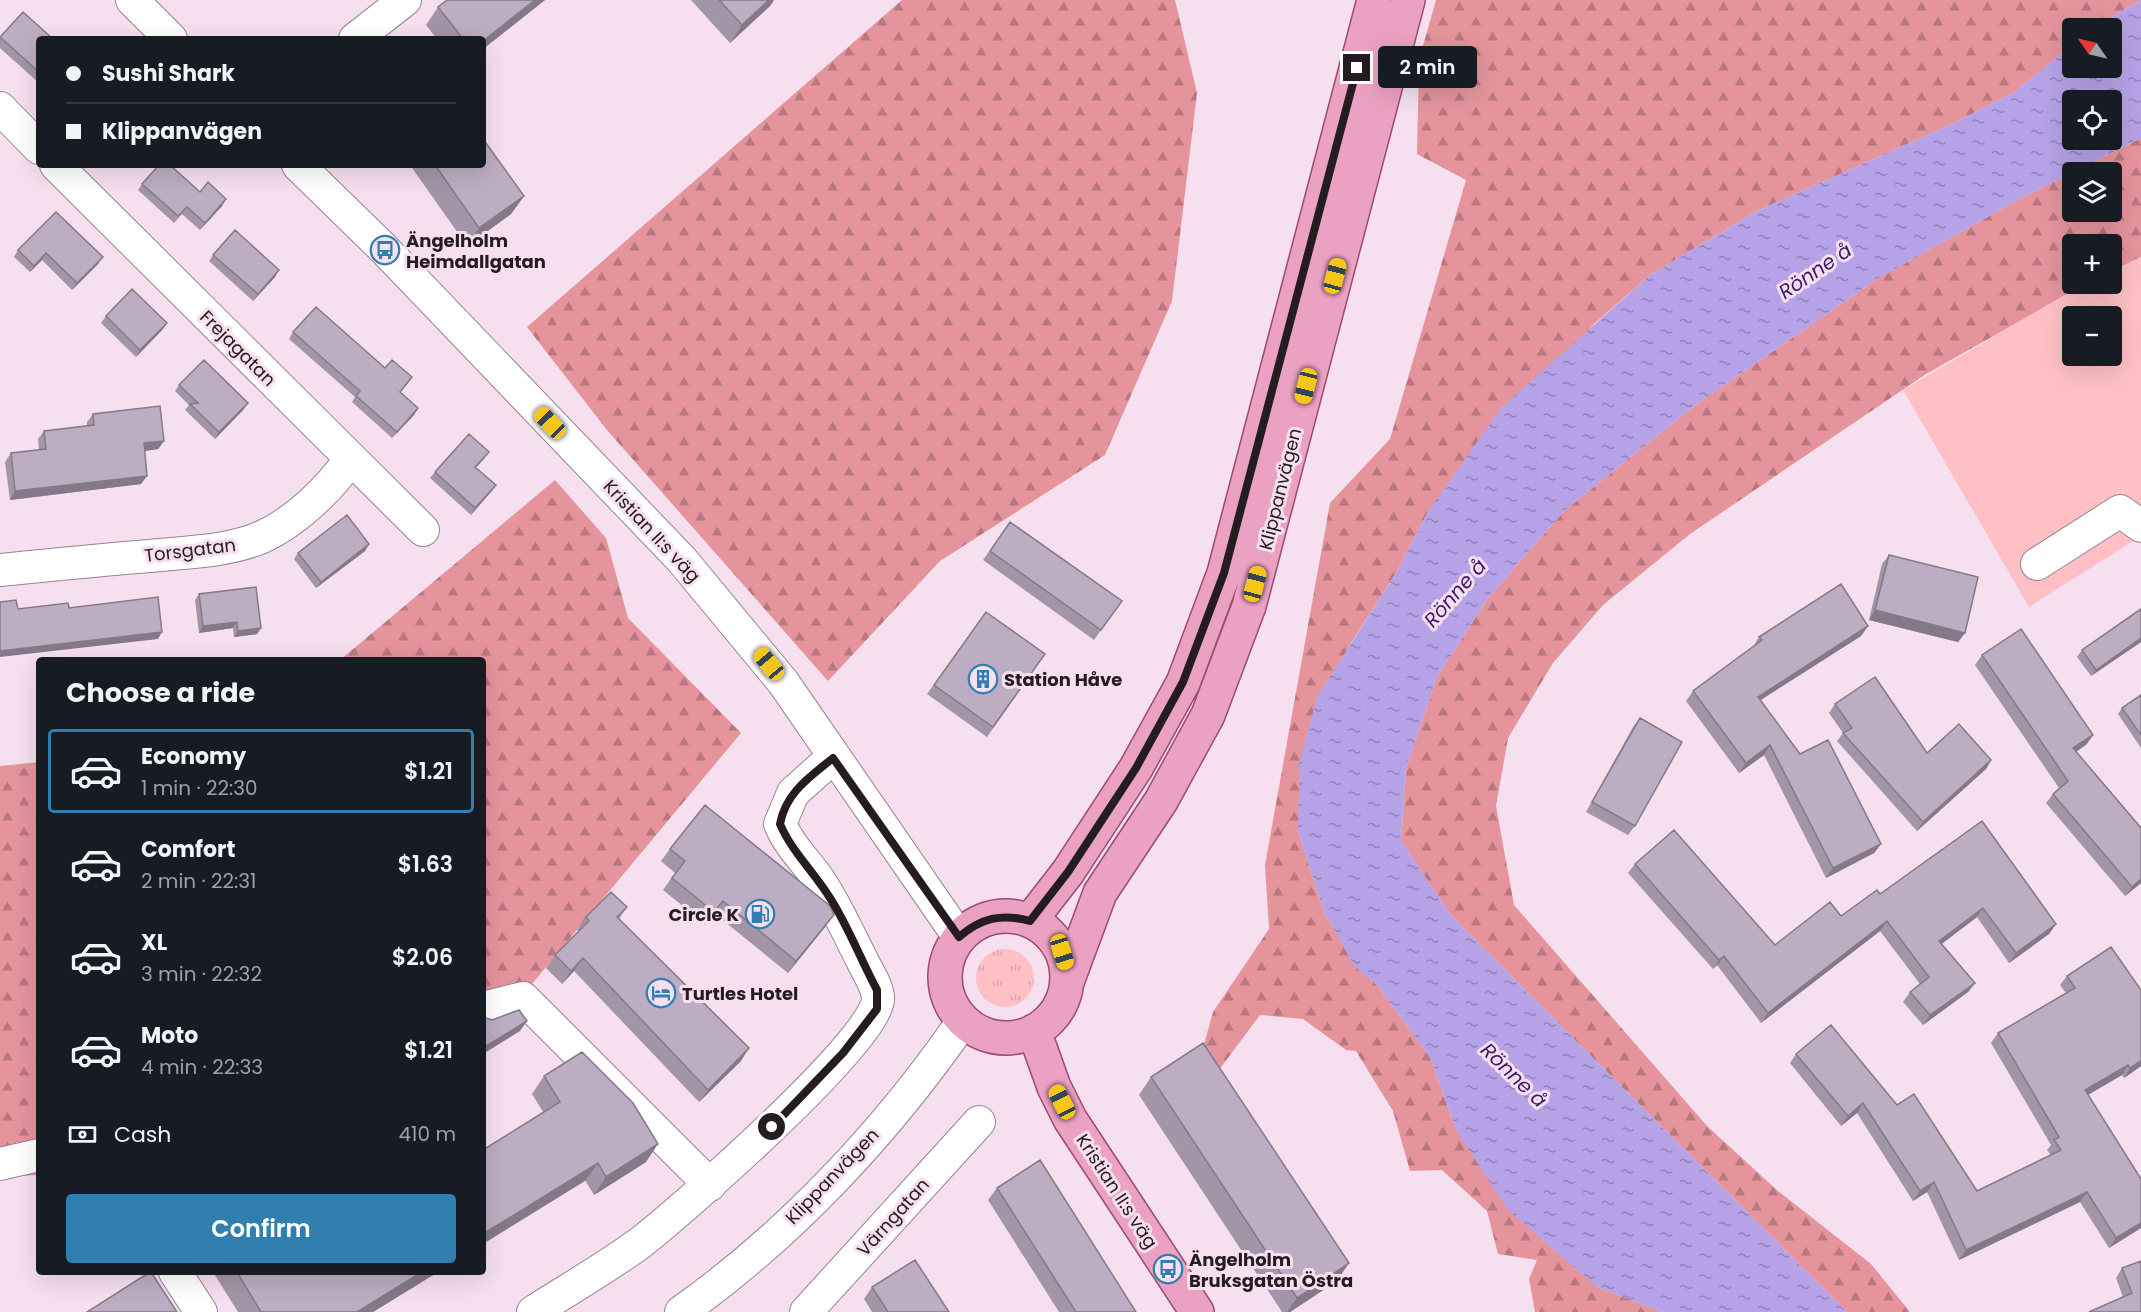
<!DOCTYPE html>
<meta charset="utf-8">
<style>
body{margin:0;font-family:Poppins,sans-serif;background:#20242c;color:#f1f3f6;height:100vh;display:flex;flex-direction:column;font-size:22px;white-space:nowrap}
*{box-sizing:border-box;margin:0}
p{font-size:20px;color:#9ea1a6}
.icon{flex:none;width:33px;height:33px;fill:none;stroke:currentColor;stroke-width:2;stroke-linecap:round;stroke-linejoin:round}
.map{position:relative;flex:1;overflow:hidden}
.panel{position:absolute;left:36px;top:657px;width:450px;height:618px;display:flex;flex-direction:column;background:#171b24;border-radius:6px;box-shadow:0 6px 24px #0002}
.panel>*{flex:none}
.guide{position:absolute;left:36px;top:36px;width:450px;height:132px;border-radius:6px;box-shadow:0 6px 24px #0002;display:grid;align-content:center;height:132px;padding:0 30px;background:#171b24}
.needle{width:39px;rotate:304deg}
.controls{position:absolute;left:2062px;top:18px;display:grid;gap:12px}
.controls a{display:grid;place-items:center;width:60px;height:60px;border-radius:6px;background:#171b24;box-shadow:0 6px 24px #0002;font-size:30px}
.end{position:absolute;width:27px;height:27px;margin:-14px;border:8px solid #241c21;background:#fff;box-shadow:0 0 0 3px #fff}
.from{border-radius:50%}
.bubble{position:absolute;height:42px;border-radius:6px;background:#171b24;box-shadow:0 6px 24px #0002;font-size:20px;font-weight:600;line-height:42px;text-align:center}
.car{position:absolute;width:18px;height:36px;margin:-18px -9px;border-radius:8px;box-shadow:0 0 4px 2px #0007;background:linear-gradient(#f5c518 24%,#345 0 40%,#f5c518 0 76%,#345 0 86%,#f5c518 0)}
.guide b{display:flex;align-items:center;gap:21px;height:57px;font-size:22px}
.guide b+b{border-top:2px solid #363941}
.guide i{width:15px;height:15px;background:#f1f3f6}
ul{padding:0;list-style:none}
li{display:flex;align-items:center;gap:18px;height:84px;margin:0 12px 9px;padding:0 18px;border:3px solid transparent;border-radius:6px}
li div{flex:1}
li b{display:block;font-size:22px}
li em{font-style:normal;font-weight:600}
li.on{border-color:#317fb1}
li>.icon{width:54px;height:54px;stroke-width:1.5}
h2{padding:0 30px;font-size:27px;line-height:72px}
.pay{display:flex;align-items:center;gap:15px;height:66px;padding:0 30px;font-size:22px}
.pay p{margin-inline-start:auto}
.cta{display:flex;gap:12px;margin-top:auto;padding:12px 30px}
.cta a{flex:1;height:69px;border-radius:6px;background:#317fb1;color:#fff;font-size:24px;font-weight:600;line-height:69px;text-align:center}
.map>svg:first-child{display:block}
.grass{fill:url(#grass-tufts)}
.forest{fill:url(#forest-firs);fill-rule:evenodd}
.green{fill:#fec0c5;fill-rule:evenodd}
.water{fill:url(#water-ripples);fill-rule:evenodd}
.lines{fill:none;stroke-linecap:round;stroke-linejoin:round}
.minor-casing{stroke:#988392;stroke-width:34}
.major-casing{stroke:#9c4a6e;stroke-width:36}
.minor{stroke:#fff;stroke-width:32}
.major{stroke:#eba1c1;stroke-width:33}
.wall{fill:#a295a7}
.shaded-wall{fill:#847988}
.building{fill:#bcadc2;stroke:#847988;stroke-width:1.5}
.route{stroke:#241c21;stroke-width:8}
.labels{text-anchor:middle;dominant-baseline:central;stroke-width:6;stroke-linejoin:round;paint-order:stroke}
.poi-label{font-size:18px;font-weight:bold;fill:#241c21;stroke:#f6dfef;text-anchor:start}
.street-label{font-size:18px;fill:#241c21;stroke:#f6dfef}
.water-label{font-size:20px;font-style:italic;fill:#3c1b69;stroke:#f6dfef}
</style>
<div class="map">
<svg width="2141" height="1312" viewBox="0 0 2141 1312">
<defs>
<pattern id="grass-tufts" width="24" height="20" patternUnits="userSpaceOnUse" patternTransform="scale(1.5)"><rect width="24" height="20" fill="#fec0c5"/><path d="M3 7l-1-3M5 7V3M7 7l1-3M15 17l-1-3M17 17v-4M19 17l1-3" fill="none" stroke="#daa4a9"/></pattern>
<pattern id="forest-firs" width="22" height="20" patternUnits="userSpaceOnUse" patternTransform="scale(1.5)"><rect width="22" height="20" fill="#e5949c"/><path d="M5 1l3.5 6h-7zM16 11l3.5 6h-7z" fill="#b9787f"/></pattern>
<pattern id="water-ripples" width="26" height="14" patternUnits="userSpaceOnUse" patternTransform="scale(1.5)"><rect width="26" height="14" fill="#b6a2e6"/><path d="M2 4q2-2 4 0t4 0M15 11q2-2 4 0t4 0" fill="none" stroke="#9483ba"/></pattern>
</defs>
<rect width="100%" height="100%" fill="#f6dfef"/>
<path class="grass" d="M976 978a29 29 0 1 1 58 0a29 29 0 1 1-58 0Z"/>
<path class="forest" d="M902,0h273l22,93 -25,208 -67,154 -165,106 -112,120 -221,-251 -80,-103z
M1436,0h705l-49,28h-19v16l-58,48 -63,32 -197,88 -105,63 -56,49 -166,188 -32,61 -47,73 -51,185 26,81 31,54 22,19 53,72 27,75 140,155 66,25h-128l-6,-33 8,-19 -39,-6 -11,-43 -45,-41 -32,1 -17,-60 -37,-60 -10,-1 -43,-31 -43,-4 -41,55 -18,-15 12,-43 56,-83 -4,-64 65,-362 60,-64 76,-259 -49,-26 2,-94z
M2141,138v119l-29,14v-27h-39v40h13l-160,90 -236,160 -87,71 -50,58 -45,75 -12,68 18,99 193,221 71,65 93,73 39,48h-63l-396,-396 -50,-75 5,-73 31,-91 51,-79 76,-87 130,-105 183,-127 144,-81zM2073,172h39v40h-39z
M555,480l51,58 22,80 113,115 -214,257 -44,23v-353h-143z
M39,762v413l-39,2v-411z"/>
<path class="green" d="M2141,257v279l-112,71 -126,-217 170,-100 13,-6h26v-13zM2073,316h39v40h-39z"/>
<path class="water" d="M2141,0v138l-120,60 -144,81 -183,127 -130,105 -76,87 -51,79 -31,91 -5,73 50,75 396,396h-184l-66,-25 -89,-77 -51,-78 -27,-75 -53,-72 -22,-18 -31,-55 -26,-81 2,-71 17,-63 79,-124 32,-61 73,-104 149,-133 105,-63 197,-88 63,-32 58,-48v24h39v-40h-20zM2073,100h39v40h-39z"/>
<g class="lines">
<g class="minor-casing">
<path id="minor" d="M132,0l39,39
M355,39l50,-39
M0,108l39,40
M56,165l367,365
M298,165l87,85 297,310 101,122 176,255
M2037,564l83,-53 21,15
M0,570c50,-5 100,-10 150,-14 37,-4 77,-4 112,-19 33,-15 68,-48 88,-78
M483,1012l8,-6 32,-8 187,187
M0,1164l39,-9
M175,1272l26,40
M533,1312c36,-23 73,-44 107,-69 38,-29 242,-207 238,-246 -1,-12 -11,-26 -16,-37 -14,-27 -26,-55 -43,-80 -13,-19 -30,-34 -39,-56l13,-31 40,-36
M681,1312c109,-77 206,-181 282,-291
M806,1312l173,-190"/>
</g>
<g class="major-casing">
<path id="major" d="M945 977a61 61 0 1 1 122 0a61 61 0 1 1-122 0Z
M1030,921l38,-49 68,-104 47,-85 41,-110 150,-573
M1067,982l33,-89 61,-92 47,-86 41,-109 159,-606
M1034,1031l20,56 16,32 127,193"/>
</g>
<use href="#minor" class="minor"/>
<use href="#major" class="major"/>
</g>
<path class="wall" d="M447,0h98l-62,49v-10h-46l-11,-14 12,-18z
M691,0h83l-4,6 -40,37z
M0,37l39,2v44l-39,-35z
M410,165h73l41,31 -13,18 -44,32z
M142,184l58,8 22,14 -22,24 -18,-16 -8,9 -36,-33z
M56,212l42,52 -26,26 -30,-30 -12,12 -16,-15 4,-7z
M213,255l62,22 -22,24 -44,-40z
M106,316l57,13 -27,28 -35,-34z
M293,332l92,36 27,9 -12,15 18,16 -4,7 -22,23 -40,-36 3,-5 -66,-58z
M179,385l69,18 -5,7 -28,29 -30,-29 4,-5 -14,-14z
M93,414l71,27 -6,8 -14,2 -3,33 -131,16 -5,-38 6,-9 28,-3 -1,-11 6,-8 43,-5v-4z
M485,458l-9,10 20,17 -25,30 -41,-37 5,-6z
M1010,522l112,79 -28,39 -111,-80z
M369,544l-4,7 -49,37 -22,-29 4,-6z
M1889,555l76,78 -7,9 -89,-22 13,-56z
M199,594l62,34 -4,6 -23,3 -1,-9 -34,5 -4,-33z
M2141,609v33l-50,34 -14,-19 5,-7z
M986,612l59,42 -58,83 -60,-43z
M1868,626l-7,10 -100,64 39,54 81,90 -7,9 -48,25 -62,-123 -25,18 -53,-72 7,-10 60,-44 6,-10z
M1982,655l105,89 -11,8 65,131 -16,13 -79,-93 7,-9 6,-6 -84,-123z
M2141,695v53l-23,-34 4,-6z
M1835,704l92,49 64,7 -5,9 -69,62 -80,-90 6,-8 -14,-20z
M1640,718l-5,108 -7,9 -42,-23 47,-85z
M1982,821l74,103 -7,10 -40,29 -32,-46 -35,27 33,39 -7,9 -45,33 -20,-23 7,-10 10,-8 -40,-53 -119,92 -44,-58 -4,4 -85,-96 7,-9 140,81 66,-29 39,-22z
M670,849l155,78 -37,46 -74,-60 -9,11 -42,-34 12,-17 -14,-12z
M627,907l-8,12 122,142 -42,41 -125,-131 -12,13 -16,-16 9,-13 24,-24 -2,-1 9,-13z
M2067,976l74,14v76l-17,12 -2,-3 -34,20 53,133 -32,20 -29,-46 -121,58 -32,-68 -14,9 -56,-88 -16,13 -51,-63 6,-9 101,51 80,86 74,-36 -4,-5 4,-5 -60,-102 7,-10 68,-40 -6,-8z
M544,1076l102,86 -52,33 -62,-101z
M1151,1077l186,204 -47,31h-8l-143,-217z
M997,1188l139,124h-77l-71,-112z
M2122,1268l19,44 -18,-15 -7,-19z
M213,1272h225l-65,40h-135z
M872,1287l77,25h-77l-8,-13z"/>
<path class="shaded-wall" d="M535,0h10l-62,49v-8z
M769,0h5l-4,6 -40,37 12,-18z
M524,196l-13,18 -44,32 12,-18z
M226,199l-4,7 -22,24 5,-7z
M46,253l-4,7 -12,12 4,-6z
M103,257l-5,7 -26,26 5,-7z
M279,270l-4,7 -22,24 5,-7z
M167,323l-4,6 -27,28 4,-7z
M248,403l-5,7 -28,29 4,-7z
M418,408l-4,7 -22,23 5,-6z
M164,441l-6,8 -20,3 6,-9z
M147,476l-6,8 -131,16 5,-9z
M496,485l-5,7 -20,23 4,-7z
M369,544l-4,7 -49,37 5,-6z
M1875,610l90,23 -7,9 -89,-22z
M237,622l-4,6 -34,5 4,-7z
M1868,626l-7,10 -110,70 7,-9z
M261,628l-4,6 -23,3 4,-6z
M162,632l-4,7 -158,18v-6z
M2141,638v4l-50,34 5,-6z
M2093,735l-6,9 -20,14 6,-10z
M1770,745l-6,10 -25,18 7,-10z
M1991,760l-5,9 -69,62 6,-9z
M1881,844l-7,9 -48,25 7,-10z
M2141,879v4l-16,13 7,-9z
M1983,908l-6,9 -44,33 6,-9z
M834,915l-9,12 -37,46 8,-12z
M1887,921l-7,10 -119,92 7,-10z
M2056,924l-7,10 -40,29 7,-10z
M1724,956l-7,9 -4,4 6,-9z
M583,958l-9,13 -12,13 9,-13z
M1975,983l-7,9 -45,33 7,-10z
M527,1021l-7,10 -37,23v-6z
M749,1048l-8,13 -42,41 9,-12z
M2141,1061v5l-17,12 6,-10z
M2128,1065l-6,10 -43,25 6,-10z
M1863,1103l-6,10 -16,13 7,-10z
M658,1144l-12,18 -52,33 12,-18z
M598,1163l-13,18 -102,63v-10z
M1934,1182l-7,10 -14,9 7,-10z
M2087,1192l-7,10 -121,58 7,-10z
M2141,1223v5l-32,20 7,-10z
M1349,1263l-12,18 -47,31h-3l10,-14z
M422,1272h16l-65,40h-16z"/>
<path class="building" d="M447,0h88l-52,41v-2h-20l-25,-32z
M719,0h50l-27,25z
M23,12l30,27h-14v33l-39,-35z
M483,139l41,57 -45,32 -44,-63h48z
M159,165h11l30,27 8,-10 18,17 -21,24 -18,-16 -9,9 -36,-32z
M56,212l47,45 -26,26 -31,-30 -12,13 -16,-16z
M235,230l44,40 -21,24 -45,-39z
M132,289l35,34 -27,27 -34,-34z
M316,307l69,61 7,-8 20,17 -12,15 18,16 -21,24 -41,-36 4,-5 -67,-59z
M204,360l44,43 -29,29 -29,-28 8,-1 -19,-18z
M160,406l4,35 -20,2 3,33 -132,15 -4,-38 35,-4 -2,-18 50,-6 -1,-11z
M469,434l20,18 -14,15 21,18 -21,23 -40,-36z
M347,515l22,29 -48,38 -23,-29z
M1010,522l112,79 -21,29 -111,-79z
M1889,555l89,22 -13,56 -90,-23z
M1841,584l27,42 -110,71 42,57 28,-14 53,104 -48,24 -63,-123 -24,18 -53,-72 69,-51 -3,-3z
M256,587l5,41 -23,3 -1,-9 -34,4 -4,-32z
M158,597l4,35 -162,19v-49l16,-2 2,9 50,-6 1,5z
M2141,609v29l-45,32 -14,-20z
M986,612l59,42 -52,73 -59,-42z
M2021,629l72,106 -20,13 68,80v51l-9,8 -79,-93 15,-13 -86,-126z
M1875,677l52,76 32,-29 32,36 -68,62 -80,-89 9,-5 -17,-24z
M2141,695v40l-19,-27z
M1640,718l42,24 -47,84 -43,-24z
M705,805l125,101 4,9 -38,46 -73,-60 -9,11 -42,-34 13,-17 -15,-12z
M1982,821l74,103 -40,29 -33,-45 -44,33 36,42 -45,32 -20,-23 19,-15 -42,-56 -119,92 -44,-57 -5,4 -84,-96 39,-34 101,115 55,-43 11,14 36,-26 3,4z
M611,892l16,15 -10,10 132,131 -41,42 -125,-132 -12,13 -16,-16 34,-34 -3,-4z
M2111,947l30,43v71l-11,7 -2,-3 -43,25 56,89v44l-25,15 -29,-46 -121,58 -32,-68 -14,9 -57,-88 -15,13 -52,-62 35,-29 66,80 17,-11 63,97 84,-41 -7,-10 5,-3 -61,-104 77,-45 -8,-12z
M519,1010l8,11 -44,27v-31l9,3z
M1203,1043l146,220 -52,35 -146,-221z
M582,1052l51,51 25,41 -52,33 -8,-14 -115,71v-84l77,-48 -16,-26z
M1040,1160l96,152h-60l-79,-124z
M915,1260l34,52h-61l-16,-25z
M2141,1261v51h-52l43,-19 -10,-25z
M150,1272h1l26,40h-90z
M237,1272h185l-65,40h-96z"/>
<g class="lines">
<path class="route" d="M772,1127l71,-74 34,-44v-19c-16,-30 -29,-64 -47,-92 -16,-26 -38,-46 -50,-74 6,-32 30,-47 53,-66l126,179c22,-19 42,-24 71,-16l38,-49 68,-104 47,-86 41,-109 133,-505"/>
</g>
<defs>
<g id="bus-ring" transform="scale(1.5)"><circle r="9.5" fill="#f6dfef" stroke="#317fb1" stroke-width="1.5"/><path d="M-5-6H5V4H4V6H2V4H-2V6H-4V4H-5ZM-3.5-4V0h7V-4ZM-3.5 1.2v1.5H-2V1.2ZM2 1.2v1.5H3.5V1.2Z" fill="#317fb1"/></g>
<g id="building-ring" transform="scale(1.5)"><circle r="9.5" fill="#f6dfef" stroke="#317fb1" stroke-width="1.5"/><path d="M-4-6H4V6H1V3H-1V6H-4ZM-2.5-4.3h1.7v1.8h-1.7ZM.8-4.3h1.7v1.8H.8ZM-2.5-1h1.7V.8h-1.7ZM.8-1h1.7V.8H.8Z" fill="#317fb1"/></g>
<g id="fuel-ring" transform="scale(1.5)"><circle r="9.5" fill="#f6dfef" stroke="#317fb1" stroke-width="1.5"/><path d="M-5.5-6h7V0h2V4h1.3V-2.5L3-4.5l.8-.8L6-3V5H2.5V1h-1V6h-7ZM-4.2-4.7v3.2H.2V-4.7Z" fill="#317fb1"/></g>
<g id="hotel-ring" transform="scale(1.5)"><circle r="9.5" fill="#f6dfef" stroke="#317fb1" stroke-width="1.5"/><path d="M-6-4.5h1.5V1H6V5H4.5V3h-9V5H-6ZM-4 0a1.8 1.8 0 1 1 3.6 0ZM.5 0V-2.5h3Q6-2.5 6 0Z" fill="#317fb1"/></g>
</defs>
<g fill-rule="evenodd">
<use href="#bus-ring" x="385" y="250"/>
<use href="#building-ring" x="983" y="679"/>
<use href="#fuel-ring" x="760" y="914"/>
<use href="#hotel-ring" x="661" y="993"/>
<use href="#bus-ring" x="1168" y="1269"/>
</g>
<g class="labels">
<g class="poi-label">
<text x="406" y="240">Ängelholm<tspan x="406" dy="21">Heimdallgatan</tspan></text>
<text x="1004" y="679">Station Håve</text>
<text x="739" y="914" text-anchor="end">Circle K</text>
<text x="682" y="993">Turtles Hotel</text>
<text x="1189" y="1259">Ängelholm<tspan x="1189" dy="21">Bruksgatan Östra</tspan></text>
</g>
<g class="street-label">
<text transform="translate(238 348) rotate(45)">Frejagatan</text>
<text transform="translate(1280 489) rotate(-76)">Klippanvägen</text>
<text transform="translate(652 531) rotate(47)">Kristian II:s väg</text>
<text transform="translate(190 550) rotate(-7)">Torsgatan</text>
<text transform="translate(832 1176) rotate(-46)">Klippanvägen</text>
<text transform="translate(1117 1191) rotate(57)">Kristian II:s väg</text>
<text transform="translate(893 1217) rotate(-48)">Värngatan</text>
</g>
<g class="water-label">
<text transform="translate(1815 271) rotate(-34)">Rönne å</text>
<text transform="translate(1455 593) rotate(-49)">Rönne å</text>
<text transform="translate(1514 1075) rotate(44)">Rönne å</text>
</g>
</g>
</svg>
<div class="controls">
<a><svg class="needle" viewBox="-14 -14 28 28"><path d="M0-13l5 13h-10z" fill="#e53935"/><path d="M0 13l5-13h-10z" fill="#9ea1a6"/></svg></a>
<a><svg class="icon" aria-label="locate" viewBox="0 0 24 24"><circle cx="12" cy="12" r="6"/><path d="M12 2v4M12 18v4M2 12h4M18 12h4"/></svg></a>
<a><svg class="icon" aria-label="layers" viewBox="0 0 24 24"><path d="M12 4l9 5-9 5-9-5zM3 14l9 5 9-5"/></svg></a>
<a>+</a>
<a>−</a>
</div>
<i class="end from" style="left:772px;top:1127px"></i>
<i class="end" style="left:1357px;top:68px"></i>
<div class="bubble" style="left:1378px;top:46px;width:99px">2 min</div>
<i class="car" style="left:1335px;top:276px;rotate:15deg"></i>
<i class="car" style="left:1306px;top:386px;rotate:194deg"></i>
<i class="car" style="left:550px;top:423px;rotate:316deg"></i>
<i class="car" style="left:1255px;top:584px;rotate:15deg"></i>
<i class="car" style="left:769px;top:664px;rotate:320deg"></i>
<i class="car" style="left:1062px;top:952px;rotate:163deg"></i>
<i class="car" style="left:1062px;top:1102px;rotate:333deg"></i>
<div class="guide">
<b><i class="from"></i>Sushi Shark</b>
<b><i></i>Klippanvägen</b>
</div>
<section class="panel">
<h2>Choose a ride</h2>
<ul>
<li class="on"><svg class="icon" aria-label="car" viewBox="0 0 24 24"><path d="M5 17H2v-5l4-1 3-4h7l3 4 3 1v5h-3M9 17h6M6 11h13"/><circle cx="7" cy="17" r="2"/><circle cx="17" cy="17" r="2"/></svg><div><b>Economy</b><p>1 min · 22:30</p></div><em>$1.21</em></li>
<li><svg class="icon" aria-label="car" viewBox="0 0 24 24"><path d="M5 17H2v-5l4-1 3-4h7l3 4 3 1v5h-3M9 17h6M6 11h13"/><circle cx="7" cy="17" r="2"/><circle cx="17" cy="17" r="2"/></svg><div><b>Comfort</b><p>2 min · 22:31</p></div><em>$1.63</em></li>
<li><svg class="icon" aria-label="car" viewBox="0 0 24 24"><path d="M5 17H2v-5l4-1 3-4h7l3 4 3 1v5h-3M9 17h6M6 11h13"/><circle cx="7" cy="17" r="2"/><circle cx="17" cy="17" r="2"/></svg><div><b>XL</b><p>3 min · 22:32</p></div><em>$2.06</em></li>
<li><svg class="icon" aria-label="car" viewBox="0 0 24 24"><path d="M5 17H2v-5l4-1 3-4h7l3 4 3 1v5h-3M9 17h6M6 11h13"/><circle cx="7" cy="17" r="2"/><circle cx="17" cy="17" r="2"/></svg><div><b>Moto</b><p>4 min · 22:33</p></div><em>$1.21</em></li>
</ul>
<div class="pay"><svg class="icon" aria-label="cash" viewBox="0 0 24 24"><path d="M3 7h18v10H3z"/><circle cx="12" cy="12" r="2"/></svg>Cash<p>410 m</p></div>
<div class="cta"><a>Confirm</a></div>
</section>
</div>
